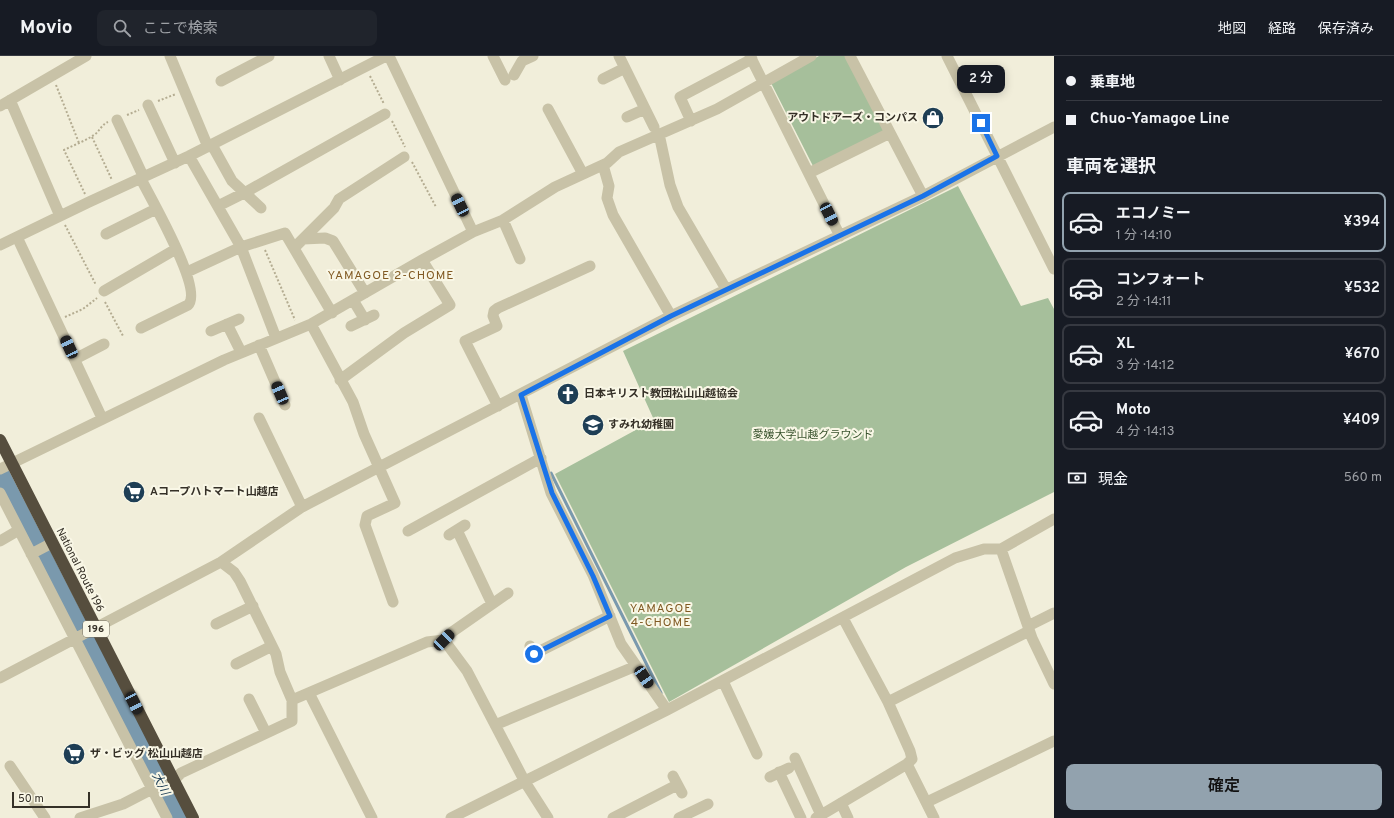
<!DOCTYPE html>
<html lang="ja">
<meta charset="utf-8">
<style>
body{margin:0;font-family:Overpass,"Noto Sans JP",sans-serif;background:#20242c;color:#f1f3f6;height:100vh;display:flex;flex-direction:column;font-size:15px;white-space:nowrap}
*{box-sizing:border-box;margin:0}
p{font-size:13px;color:#9ea1a6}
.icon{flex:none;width:22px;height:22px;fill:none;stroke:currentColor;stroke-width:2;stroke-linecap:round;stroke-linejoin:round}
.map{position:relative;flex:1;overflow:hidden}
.drawer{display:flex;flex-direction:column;background:#171b24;width:340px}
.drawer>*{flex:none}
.guide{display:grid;align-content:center;height:88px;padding:0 12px;background:#171b24}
.scale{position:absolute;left:12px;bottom:10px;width:78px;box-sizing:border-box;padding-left:4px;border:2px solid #353027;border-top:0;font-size:11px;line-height:14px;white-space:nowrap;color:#353027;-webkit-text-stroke:3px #f9f7e6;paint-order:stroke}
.end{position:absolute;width:18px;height:18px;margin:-9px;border:5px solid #1a73e8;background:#fff;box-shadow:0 0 0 2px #fff}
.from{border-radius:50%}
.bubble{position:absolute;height:28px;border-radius:8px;background:#171b24;box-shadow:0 2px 10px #0003;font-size:13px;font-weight:600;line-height:28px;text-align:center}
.car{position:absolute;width:12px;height:24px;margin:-12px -6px;border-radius:5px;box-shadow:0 0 3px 1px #0007;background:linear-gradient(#222 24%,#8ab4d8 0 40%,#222 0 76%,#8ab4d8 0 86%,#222 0)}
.guide b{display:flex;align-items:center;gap:14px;height:38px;font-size:15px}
.guide b+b{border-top:1px solid #363941}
.guide i{width:10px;height:10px;background:#f1f3f6}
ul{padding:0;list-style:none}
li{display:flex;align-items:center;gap:12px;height:60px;margin:0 8px 6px;padding:0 4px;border:2px solid #363941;border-radius:8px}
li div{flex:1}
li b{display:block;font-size:15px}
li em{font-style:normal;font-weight:600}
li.active{border-color:#92a2ae}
li>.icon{width:36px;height:36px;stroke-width:1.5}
h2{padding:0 12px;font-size:18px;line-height:48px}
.pay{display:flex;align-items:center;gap:10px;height:44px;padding:0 12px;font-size:15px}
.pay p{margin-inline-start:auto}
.action{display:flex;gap:8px;margin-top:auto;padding:8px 12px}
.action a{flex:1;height:46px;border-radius:8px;background:#92a2ae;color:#111;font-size:16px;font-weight:600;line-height:46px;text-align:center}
header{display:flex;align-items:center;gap:24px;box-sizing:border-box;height:56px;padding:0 20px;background:#171b24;border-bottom:1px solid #363941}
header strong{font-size:19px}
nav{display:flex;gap:22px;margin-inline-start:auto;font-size:14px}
.search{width:280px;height:36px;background:#20242c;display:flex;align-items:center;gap:10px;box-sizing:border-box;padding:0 14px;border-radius:8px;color:#9ea1a6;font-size:15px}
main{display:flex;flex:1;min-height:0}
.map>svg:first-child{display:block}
.green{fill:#a6bf9b}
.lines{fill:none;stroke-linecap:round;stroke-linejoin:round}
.stream{stroke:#7a99ad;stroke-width:3}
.river{stroke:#7a99ad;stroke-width:19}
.path{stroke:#b4ac91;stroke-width:2;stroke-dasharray:2 2;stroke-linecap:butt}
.minor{stroke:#c8c2a7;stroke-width:11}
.highway{stroke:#564e3e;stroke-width:12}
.route{stroke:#1a73e8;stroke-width:5}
.labels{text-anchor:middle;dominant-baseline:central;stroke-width:4;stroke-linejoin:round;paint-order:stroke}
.shield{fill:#f9f7e6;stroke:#706c60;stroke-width:1}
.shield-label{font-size:10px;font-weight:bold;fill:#353027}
.poi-label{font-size:11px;font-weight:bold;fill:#353027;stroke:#f9f7e6;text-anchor:start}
.park-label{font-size:11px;fill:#37522c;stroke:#f9f7e6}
.street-label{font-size:11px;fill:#353027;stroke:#f9f7e6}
.neighbourhood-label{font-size:12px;letter-spacing:1px;fill:#815a23;stroke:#f9f7e6}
.water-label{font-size:12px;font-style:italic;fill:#1e3e55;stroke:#f9f7e6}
</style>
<header>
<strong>Movio</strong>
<div class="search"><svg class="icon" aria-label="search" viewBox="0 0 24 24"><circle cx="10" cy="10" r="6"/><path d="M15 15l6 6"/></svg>ここで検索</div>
<nav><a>地図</a><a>経路</a><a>保存済み</a></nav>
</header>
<main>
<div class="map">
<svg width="1054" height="762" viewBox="0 0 1054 762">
<rect width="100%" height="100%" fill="#f1eeda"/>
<path class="green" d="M819,0h27l40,76 -72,36 -44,-87z
M958,130l63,120 27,-8 6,11v183l-148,75 -237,135 -114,-228 99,-54 -31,-69z"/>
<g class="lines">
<path class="stream" d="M551,417l110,220"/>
<path class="river" d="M0,418l77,150
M88,587l89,175"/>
<path class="path" d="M370,20l14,28
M56,29l23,58
M158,45l18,-7
M127,59l12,-5
M392,65l13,26
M92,81l20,43
M412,106l24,45
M85,138l-21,-44c10,-5 21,-9 30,-15 6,-4 7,-10 14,-13
M65,169l31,60
M265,194l30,70
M105,246l18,34
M65,261l18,-8 14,-11"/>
<path class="minor" d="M170,0l38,91
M329,0l11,24
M389,0l84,176
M493,0l12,24
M619,0l35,71
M750,0l90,180
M850,0l73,140
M947,0l107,213
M514,19l8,-14 11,-5
M603,23l22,-11
M221,25l48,-25
M10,44l50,116
M148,49l27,58
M0,50l86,-50
M548,53l35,65
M627,61l18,-8
M117,64l27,58
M691,65l-11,-24 72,-38
M659,78l11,51 8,22 48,82
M212,89l20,36 29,27
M189,100l52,91 35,91
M603,109l6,21 -2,12 6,17 58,101
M809,117l81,-40
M141,123c10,20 63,111 47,126l-47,23
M218,150l28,-14 139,-78
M503,164l17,39
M106,178l50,-25
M17,181l85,181
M303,183l22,-1 8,3 32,52
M0,189l89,-43 100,-46 197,-100
M294,192l40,-40 5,-9 65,-42
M187,216l54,-25 44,-14 47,80
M104,235l72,-42
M353,244l12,20
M227,268l14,28
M311,268l42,78 11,32 31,69 -28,13 -2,9 28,77
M351,270l23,-11
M211,275l28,-12
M259,289l26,60
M75,303l29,-15
M340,324l64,-47 46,-28 -28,-45
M521,339l30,98 42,82 28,69 46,66
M498,350l-33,-65 32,-15 -4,-10 1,-5 4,-3 92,-42
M259,362l43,89
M0,413l224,-109 87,-36 111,-64 51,-28 30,-12 52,-33 52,-24 12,-11 98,-43 94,-53
M0,437l167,325
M457,474l35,74
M408,475l133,-73
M449,479l16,-10
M0,485l19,-11
M1001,493l31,89 22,46
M31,498l21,-11
M221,506l13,10 6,9 36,73 4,18 12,28
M843,562l45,84 22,49 2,8 -5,5
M216,568l37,-18
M1028,570l26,-13
M444,584l8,-8 56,-39
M530,590l4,8 76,-38
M236,608l36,-18
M0,622l221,-116 81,-55 369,-191 252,-120 131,-69
M723,625l34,73
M309,637l63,125
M249,643l17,34
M888,646l141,-71
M495,669l141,-59
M795,702l26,57
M10,710l35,52
M779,716l22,46
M673,720l9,17
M770,721l19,-9
M154,736l14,-6 13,-13 111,-52v-21l135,-58 17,-2 23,31 58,111 23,36
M927,746l127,-61
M841,747l7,15
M80,762l43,-14 29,-15
M451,762l216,-108 288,-152 29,-9h17l53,-30
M613,762l64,-33
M679,762l29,-14
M816,762l91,-54 27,54"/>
<path class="highway" d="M0,384l193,378"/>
</g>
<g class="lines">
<path class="route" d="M534,598l76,-38 -17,-40 -41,-83 -31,-98 150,-79 252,-120 74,-40 -16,-33"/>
</g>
<defs>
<g id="shop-disc" transform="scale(1.15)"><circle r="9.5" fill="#1e3e55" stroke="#f9f7e6"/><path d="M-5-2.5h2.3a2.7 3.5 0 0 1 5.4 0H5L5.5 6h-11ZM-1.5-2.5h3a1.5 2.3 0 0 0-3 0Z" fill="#fff"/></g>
<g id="church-disc" transform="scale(1.15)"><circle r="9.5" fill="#1e3e55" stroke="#f9f7e6"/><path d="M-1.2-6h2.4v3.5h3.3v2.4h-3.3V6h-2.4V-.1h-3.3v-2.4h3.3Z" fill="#fff"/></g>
<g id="school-disc" transform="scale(1.15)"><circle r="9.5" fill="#1e3e55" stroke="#f9f7e6"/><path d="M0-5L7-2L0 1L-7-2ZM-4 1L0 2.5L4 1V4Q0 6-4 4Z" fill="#fff"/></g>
<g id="supermarket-disc" transform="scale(1.15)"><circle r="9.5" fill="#1e3e55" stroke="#f9f7e6"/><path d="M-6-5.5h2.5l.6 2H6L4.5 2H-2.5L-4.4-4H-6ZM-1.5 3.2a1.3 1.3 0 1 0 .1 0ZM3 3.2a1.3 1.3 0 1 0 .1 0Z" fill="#fff"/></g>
</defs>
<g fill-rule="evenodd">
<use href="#shop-disc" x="933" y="62"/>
<use href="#church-disc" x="568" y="338"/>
<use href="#school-disc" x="593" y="369"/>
<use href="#supermarket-disc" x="134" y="436"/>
<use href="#supermarket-disc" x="74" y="698"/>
</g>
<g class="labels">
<rect class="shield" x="83" y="565" width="26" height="16" rx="3"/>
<g class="shield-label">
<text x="96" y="573">196</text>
</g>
<g class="poi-label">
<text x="918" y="62" text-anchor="end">アウトドアーズ・コンパス</text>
<text x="584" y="338">日本キリスト教団松山山越協会</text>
<text x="608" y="369">すみれ幼稚園</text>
<text x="150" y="436">Aコープハトマート山越店</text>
<text x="90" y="698">ザ・ビッグ 松山山越店</text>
</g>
<g class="park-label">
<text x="813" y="379">愛媛大学山越グラウンド</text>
</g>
<g class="street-label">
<text transform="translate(80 514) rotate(63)">National Route 196</text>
</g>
<g class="neighbourhood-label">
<text x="391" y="220">YAMAGOE 2-CHOME</text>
<text x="661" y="553">YAMAGOE<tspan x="661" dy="14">4-CHOME</tspan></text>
</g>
<g class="water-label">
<text transform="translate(160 728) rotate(63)">大川</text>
</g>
</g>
</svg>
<div class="scale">50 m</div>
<i class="end from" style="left:534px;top:598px"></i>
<i class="end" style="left:981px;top:67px"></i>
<div class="bubble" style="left:957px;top:9px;width:48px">2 分</div>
<i class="car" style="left:460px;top:149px;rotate:334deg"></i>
<i class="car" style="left:829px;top:158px;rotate:153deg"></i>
<i class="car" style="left:69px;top:291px;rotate:335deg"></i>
<i class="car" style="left:280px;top:337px;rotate:337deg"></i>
<i class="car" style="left:444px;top:584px;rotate:45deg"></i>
<i class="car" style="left:644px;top:621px;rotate:146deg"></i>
<i class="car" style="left:134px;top:647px;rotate:153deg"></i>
</div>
<section class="drawer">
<div class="guide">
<b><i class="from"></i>乗車地</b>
<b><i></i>Chuo-Yamagoe Line</b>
</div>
<h2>車両を選択</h2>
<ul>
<li class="active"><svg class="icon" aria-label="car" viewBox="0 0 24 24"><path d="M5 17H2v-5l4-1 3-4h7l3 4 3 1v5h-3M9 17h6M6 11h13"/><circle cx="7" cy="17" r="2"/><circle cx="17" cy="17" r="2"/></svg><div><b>エコノミー</b><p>1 分 · 14:10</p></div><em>¥394</em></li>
<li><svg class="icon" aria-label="car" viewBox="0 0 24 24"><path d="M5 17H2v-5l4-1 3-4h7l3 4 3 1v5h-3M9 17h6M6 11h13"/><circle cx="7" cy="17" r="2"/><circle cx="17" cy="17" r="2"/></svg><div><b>コンフォート</b><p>2 分 · 14:11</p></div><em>¥532</em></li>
<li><svg class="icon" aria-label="car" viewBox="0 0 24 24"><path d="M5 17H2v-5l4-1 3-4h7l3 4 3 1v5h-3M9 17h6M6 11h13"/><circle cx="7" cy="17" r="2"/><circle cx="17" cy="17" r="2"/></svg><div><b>XL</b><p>3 分 · 14:12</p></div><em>¥670</em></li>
<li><svg class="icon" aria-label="car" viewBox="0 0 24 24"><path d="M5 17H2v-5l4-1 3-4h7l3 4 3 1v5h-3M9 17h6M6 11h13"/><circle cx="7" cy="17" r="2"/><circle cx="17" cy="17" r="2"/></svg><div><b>Moto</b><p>4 分 · 14:13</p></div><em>¥409</em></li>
</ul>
<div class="pay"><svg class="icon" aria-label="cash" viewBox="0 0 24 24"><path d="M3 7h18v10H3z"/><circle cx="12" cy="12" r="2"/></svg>現金<p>560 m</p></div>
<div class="action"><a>確定</a></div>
</section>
</main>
